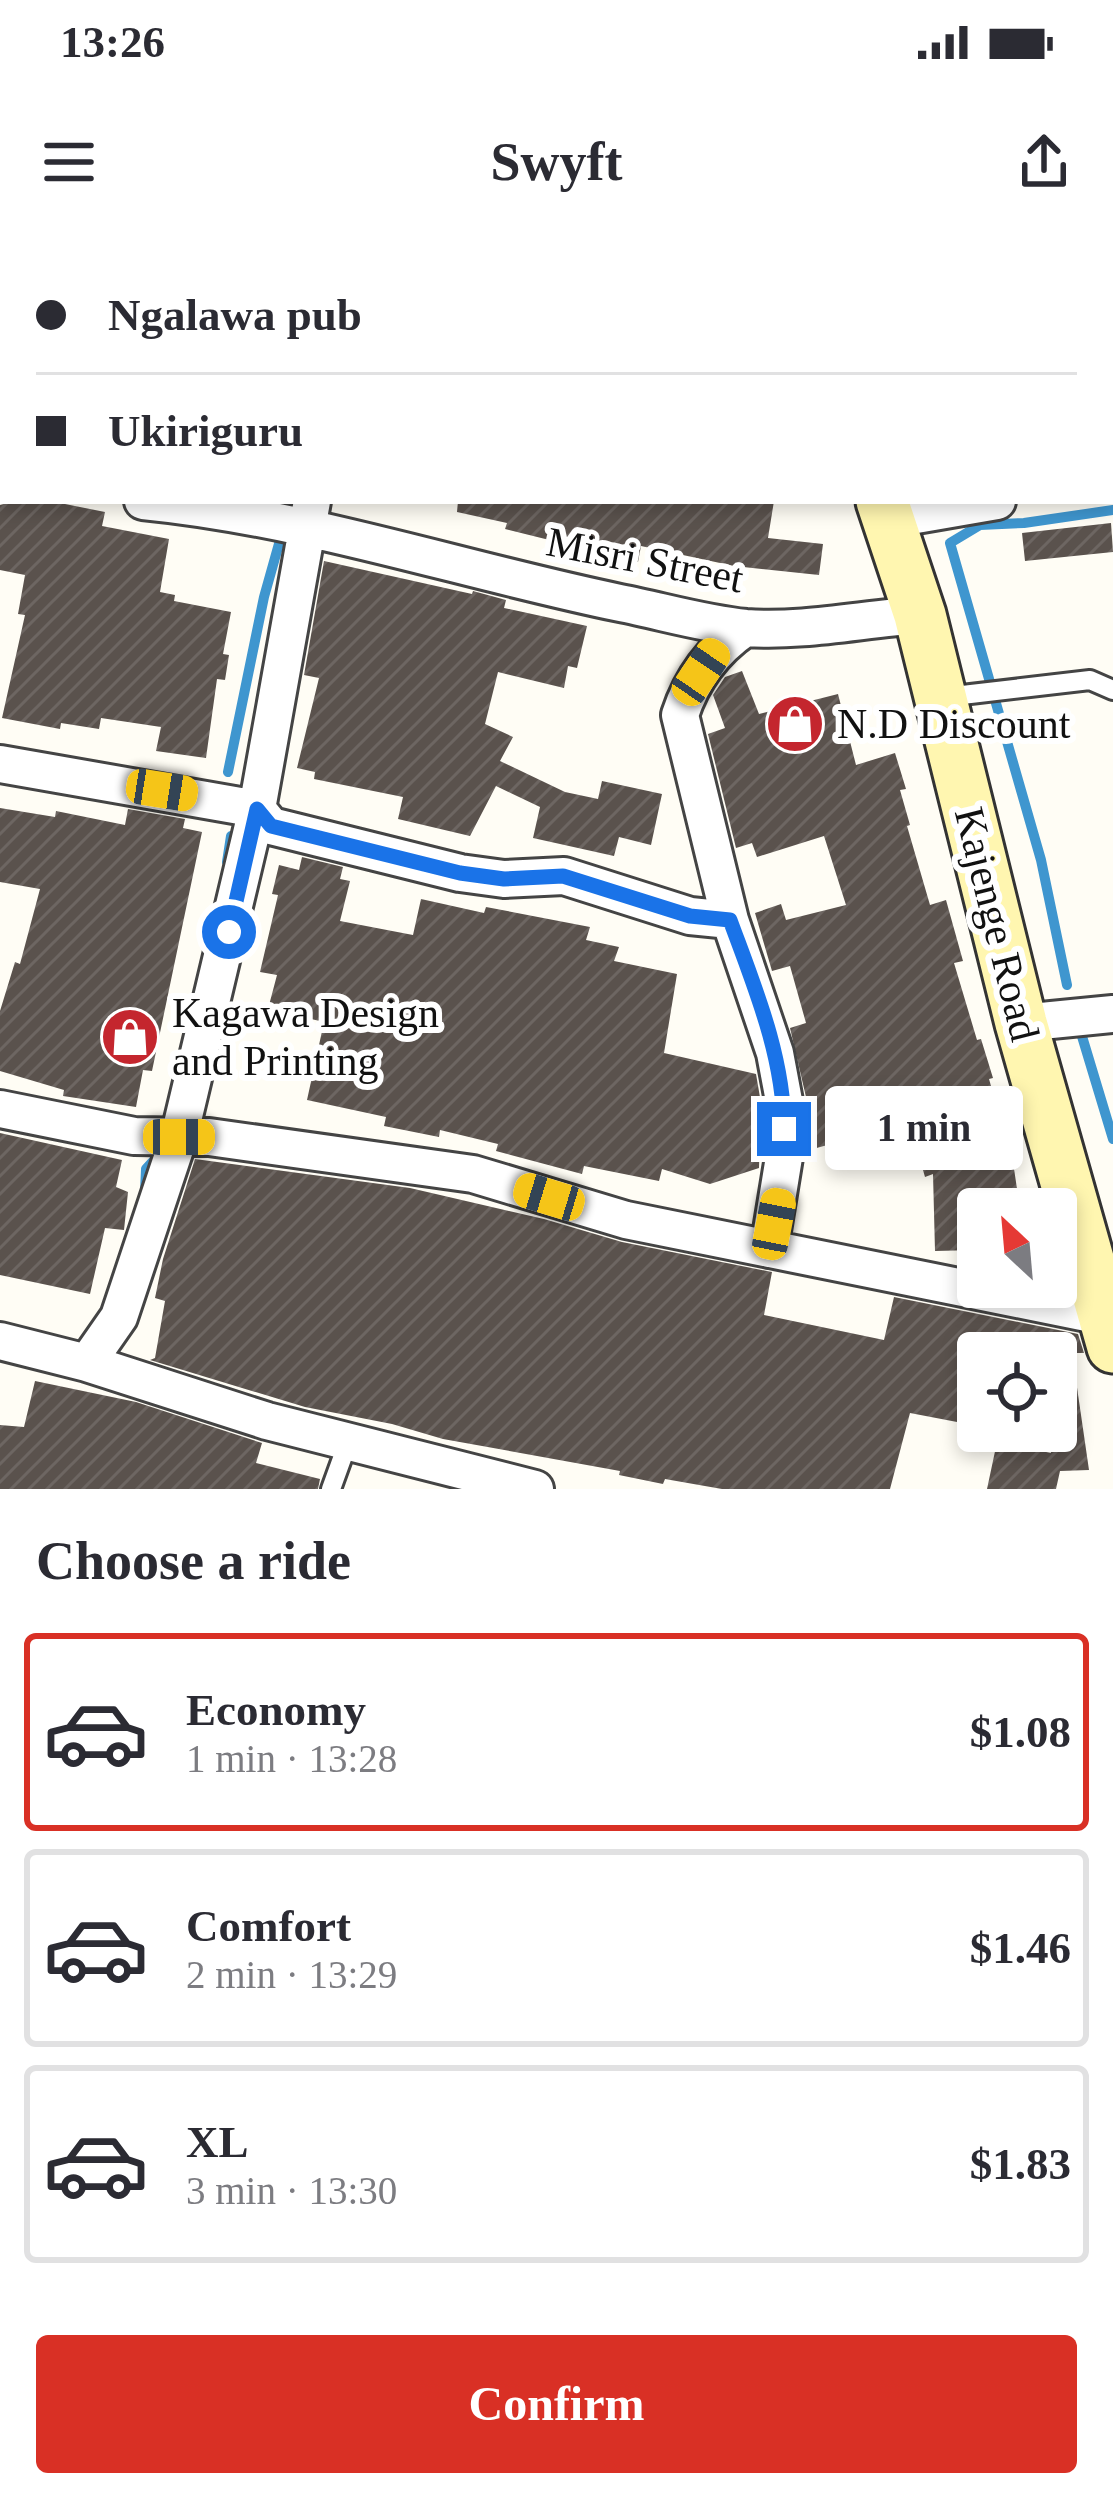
<!DOCTYPE html>
<meta charset="utf-8">
<style>
body{margin:0;font-family:Georgia,serif;background:#f2f2f3;color:#2b2b33;height:100vh;display:flex;flex-direction:column;font-size:45px;white-space:nowrap}
*{box-sizing:border-box;margin:0}
p{font-size:39px;color:#7c7c81}
.icon{flex:none;width:66px;height:66px;fill:none;stroke:currentColor;stroke-width:2;stroke-linecap:round;stroke-linejoin:round}
.map{position:relative;height:1249px;overflow:hidden}
.panel{display:flex;flex-direction:column;background:#fff;flex:1}
.panel>*{flex:none}
.hud{position:absolute;left:0px;top:0px;width:1113px;height:264px;box-shadow:0 6px 18px #0003;display:grid;align-content:center;height:264px;padding:0 36px;background:#fff}
.needle{width:78px;rotate:334deg}
.fabs{position:absolute;left:957px;top:948px;display:grid;gap:24px}
.fabs a{display:grid;place-items:center;width:120px;height:120px;border-radius:12px;background:#fff;box-shadow:0 6px 18px #0003;font-size:60px}
.end{position:absolute;width:54px;height:54px;margin:-27px;border:15px solid #1a73e8;background:#fff;box-shadow:0 0 0 6px #fff}
.from{border-radius:50%}
.bubble{position:absolute;height:84px;border-radius:12px;background:#fff;box-shadow:0 6px 18px #0003;font-size:39px;font-weight:600;line-height:84px;text-align:center}
.car{position:absolute;width:36px;height:72px;margin:-36px -18px;border-radius:15px;box-shadow:0 0 9px 3px #0007;background:linear-gradient(#f5c518 24%,#345 0 40%,#f5c518 0 76%,#345 0 86%,#f5c518 0)}
.hud b{display:flex;align-items:center;gap:42px;height:114px;font-size:45px}
.hud b+b{border-top:3px solid #e1e1e2}
.hud i{width:30px;height:30px;background:#2b2b33}
ul{padding:0;list-style:none}
li{display:flex;align-items:center;gap:36px;height:198px;margin:0 24px 18px;padding:0 12px;border:6px solid #e1e1e2;border-radius:12px}
li div{flex:1}
li b{display:block;font-size:45px}
li em{font-style:normal;font-weight:600}
li.on{border-color:#d93025}
li>.icon{width:108px;height:108px;stroke-width:1.5}
h2{padding:0 36px;font-size:54px;line-height:144px}
.cta{display:flex;gap:24px;margin-top:auto;padding:24px 36px}
.cta a{flex:1;height:138px;border-radius:12px;background:#d93025;color:#fff;font-size:48px;font-weight:600;line-height:138px;text-align:center}
.status{display:flex;justify-content:space-between;align-items:center;height:84px;padding:0 60px;background:#fff;direction:ltr}
.status svg{height:33px;fill:currentColor}
header{display:flex;justify-content:space-between;align-items:center;height:156px;padding:0 36px;background:#fff;font-size:54px;font-weight:600}
.map>svg:first-child{display:block}
.lines{fill:none;stroke-linecap:round;stroke-linejoin:round}
.stream{stroke:#3f96cf;stroke-width:10}
.building{fill:url(#building-hatch)}
.lane-casing{stroke:#444;stroke-width:24}
.street-casing{stroke:#444;stroke-width:42}
.secondary-casing{stroke:#333;stroke-width:57}
.lane{stroke:#fff;stroke-width:18}
.street{stroke:#fff;stroke-width:36}
.secondary{stroke:#fff6b0;stroke-width:51}
.route{stroke:#1a73e8;stroke-width:15}
.labels{text-anchor:middle;dominant-baseline:central;stroke-width:12;stroke-linejoin:round;paint-order:stroke}
.street-label{font-size:42px;fill:#111;stroke:#fff}
.poi-label{font-size:42px;fill:#111;stroke:#fff;text-anchor:start}
</style>
<div class="status"><b>13:26</b><svg viewBox="0 0 49 12"><path d="M0 12V9h3v3zM5 12V6h3v6zM10 12V3h3v9zM15 12V0h3v12zM26 1h20v11H26zM47 4h2v5h-2z"/></svg></div>
<header><svg class="icon" aria-label="menu" viewBox="0 0 24 24"><path d="M4 6h16M4 12h16M4 18h16"/></svg>Swyft<svg class="icon" aria-label="share" viewBox="0 0 24 24"><path d="M12 15V3M7 8l5-5 5 5M5 13v7h14v-7"/></svg></header>
<div class="map">
<svg width="1113" height="1249" viewBox="0 0 1113 1249">
<defs>
<pattern id="building-hatch" width="6" height="6" patternUnits="userSpaceOnUse" patternTransform="scale(3)"><rect width="6" height="6" fill="#5a524d"/><path d="M-1 1l2-2M0 6l6-6M5 7l2-2" fill="none" stroke="#6d6662"/></pattern>
</defs>
<rect width="100%" height="100%" fill="#fffdf5"/>
<g class="lines">
<path class="stream" d="M417,0l21,3
M890,0l3,3
M353,3v-3
M398,3l1,-3
M1110,222h3
M228,532l36,-175 27,-96
M227,622l4,-26
M1067,745l-26,-125 -91,-317 30,-18 44,-2 89,-13
M1081,793l32,106
M145,952l1,-23 12,-13"/>
</g>
<path class="building" d="M15,261h35l55,11 -3,14 67,13 -9,53 15,3 -1,6 57,11 -8,42 6,1 -4,25 -8,-1 -11,79 -50,-7 5,-24 -60,-9 -2,11 -38,-6 -1,6 -58,-11 23,-103 -7,-1 7,-39 -25,-5v-65z
M458,261h316l-6,37 55,6 -4,31 -85,-9 -93,-20 -3,16 -133,-33 2,-6 -50,-11z
M1111,283l2,29 -88,9 -3,-28z
M324,321l148,33 1,-3 33,9 -2,8 83,18 -10,42 -9,-2 -4,22 -66,-16 -13,52 28,13 -13,24 65,31 33,7 4,-18 60,13 -11,51 -32,-8 -5,19 -81,-18 7,-31 -44,-21 -26,50 -72,-17 5,-22 -89,-18 1,-7 -18,-4 22,-90 -15,-3z
M742,431l17,43 79,-20 18,71 39,-12 11,36 -6,1 10,35 -3,1 23,79 16,-5 17,61 -9,2 23,77 4,-1 12,39 -4,1 24,83 7,47h-45l1,41 -41,1 -2,-77 -8,3 -16,-55 -103,29v-54l-16,-69 16,-5 -16,-57 -18,5 -17,-58 26,-9 5,16 60,-15 -22,-69 -67,21 -5,-14 -16,5 -28,-114 17,-6 -12,-33 12,-18z
M0,568l55,9 1,-6 69,14 3,-16 57,10 -2,9 19,4 -50,239 -9,-1 -7,37 -73,-11 1,-6 -64,-19v-60l15,-49 5,2 20,-75 -40,-7z
M302,617l41,10 -3,12 10,2 -10,40 73,14 8,-36 63,14 2,-6 104,20 -4,13 33,7 -5,14 63,13 -13,79 92,21 5,29 -2,65 -49,16 -48,-15 -3,12 -75,-15 -2,8 -86,-23 2,-7 -58,-14 -1,7 -55,-11 2,-9 -79,-17 17,-78 -56,-13 9,-34 -17,-3 18,-77 -6,-1 7,-29 20,5z
M0,893l122,27 -6,27 12,5 -4,38 -19,-2 -15,66 -90,-19z
M195,919l215,29 134,31 78,23 150,30 -8,43 120,25 10,-43 184,37 6,19h-12l17,117 -29,1 -4,18h-69l10,-47 54,11 -5,-22h10v-78h-78v73l-68,-13 -20,76h-168l-57,-10 -2,5 -44,-9 1,-4 -177,-32 -51,-15 -87,-17 -155,-47 5,-2 10,-57 -10,-3 8,-39z
M35,1141l101,21 126,41 -6,20 64,16 -2,10h-318v-64l24,2z"/>
<g class="lines">
<g class="lane-casing">
<path id="lane" d="M945,457l145,-17 23,10
M331,1249l17,-47"/>
</g>
<g class="street-casing">
<path id="street" d="M524,0l12,3
M374,3v-3
M0,242h3
M1110,243h3
M143,261c162,16 318,69 477,102 41,8 84,21 126,25 58,4 116,-9 174,-13
M887,280l110,-19
M745,388c-32,22 -53,50 -65,87l50,205 45,133 9,48v56l-15,92
M0,524l257,45 14,17 189,47 44,6 60,-3 126,40 40,4
M1021,783l92,-9
M0,869l134,27 75,1 264,37 153,46 476,96
M0,1101l87,22 180,58 268,68
M87,1123l32,-46 60,-180 78,-328 55,-308"/>
</g>
<g class="secondary-casing">
<path id="secondary" d="M809,0l1,3
M882,261l38,114 101,408 92,324"/>
</g>
<use href="#lane" class="lane"/>
<use href="#street" class="street"/>
<use href="#secondary" class="secondary"/>
</g>
<g class="lines">
<path class="route" d="M229,692l28,-123 14,17 189,47 44,6 59,-3 127,40 40,4c25,68 54,137 54,209"/>
</g>
<defs>
<g id="shop-disc" transform="scale(3)"><circle r="9.5" fill="#c4262e" stroke="#fff"/><path d="M-5-2.5h2.3a2.7 3.5 0 0 1 5.4 0H5L5.5 6h-11ZM-1.5-2.5h3a1.5 2.3 0 0 0-3 0Z" fill="#fff"/></g>
</defs>
<g fill-rule="evenodd">
<use href="#shop-disc" x="795" y="484"/>
<use href="#shop-disc" x="130" y="797"/>
</g>
<g class="labels">
<g class="street-label">
<text transform="translate(645 320) rotate(11)">Misri Street</text>
<text transform="translate(997 684) rotate(76)">Kajenge Road</text>
</g>
<g class="poi-label">
<text x="837" y="484">N.D Discount</text>
<text x="172" y="773">Kagawa Design<tspan x="172" dy="48">and Printing</tspan></text>
</g>
</g>
</svg>
<div class="fabs">
<a><svg class="needle" viewBox="-14 -14 28 28"><path d="M0-13l5 13h-10z" fill="#e53935"/><path d="M0 13l5-13h-10z" fill="#7c7c81"/></svg></a>
<a><svg class="icon" aria-label="locate" viewBox="0 0 24 24"><circle cx="12" cy="12" r="6"/><path d="M12 2v4M12 18v4M2 12h4M18 12h4"/></svg></a>
</div>
<i class="end from" style="left:229px;top:692px"></i>
<i class="end" style="left:784px;top:889px"></i>
<div class="bubble" style="left:825px;top:846px;width:198px">1 min</div>
<i class="car" style="left:701px;top:432px;rotate:34deg"></i>
<i class="car" style="left:162px;top:550px;rotate:99deg"></i>
<i class="car" style="left:179px;top:897px;rotate:90deg"></i>
<i class="car" style="left:549px;top:957px;rotate:287deg"></i>
<i class="car" style="left:774px;top:984px;rotate:11deg"></i>
<div class="hud">
<b><i class="from"></i>Ngalawa pub</b>
<b><i></i>Ukiriguru</b>
</div>
</div>
<section class="panel">
<h2>Choose a ride</h2>
<ul>
<li class="on"><svg class="icon" aria-label="car" viewBox="0 0 24 24"><path d="M5 17H2v-5l4-1 3-4h7l3 4 3 1v5h-3M9 17h6M6 11h13"/><circle cx="7" cy="17" r="2"/><circle cx="17" cy="17" r="2"/></svg><div><b>Economy</b><p>1 min · 13:28</p></div><em>$1.08</em></li>
<li><svg class="icon" aria-label="car" viewBox="0 0 24 24"><path d="M5 17H2v-5l4-1 3-4h7l3 4 3 1v5h-3M9 17h6M6 11h13"/><circle cx="7" cy="17" r="2"/><circle cx="17" cy="17" r="2"/></svg><div><b>Comfort</b><p>2 min · 13:29</p></div><em>$1.46</em></li>
<li><svg class="icon" aria-label="car" viewBox="0 0 24 24"><path d="M5 17H2v-5l4-1 3-4h7l3 4 3 1v5h-3M9 17h6M6 11h13"/><circle cx="7" cy="17" r="2"/><circle cx="17" cy="17" r="2"/></svg><div><b>XL</b><p>3 min · 13:30</p></div><em>$1.83</em></li>
</ul>
<div class="cta"><a>Confirm</a></div>
</section>
